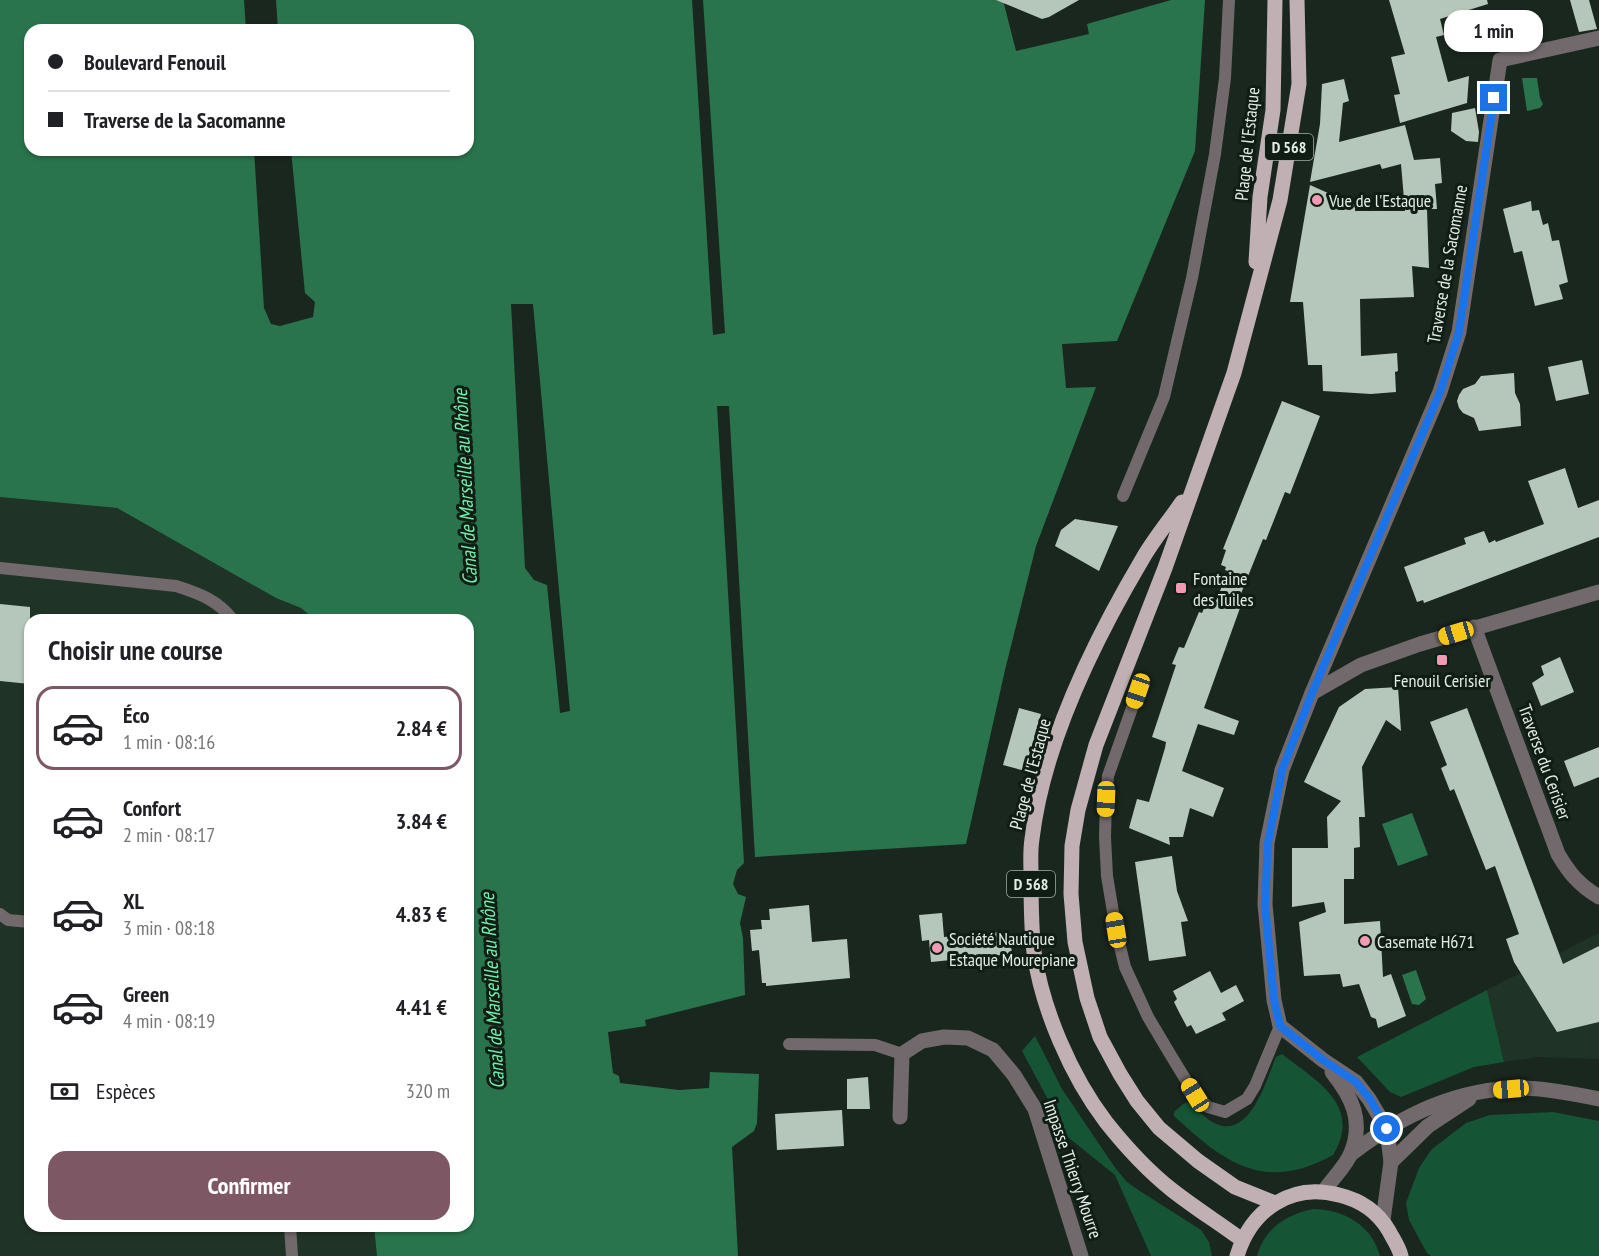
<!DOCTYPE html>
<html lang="fr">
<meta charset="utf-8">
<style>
body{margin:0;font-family:"PT Sans Narrow",sans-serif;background:#f6f6f6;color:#202124;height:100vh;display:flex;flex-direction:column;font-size:22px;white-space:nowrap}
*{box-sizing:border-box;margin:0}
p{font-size:20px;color:#757577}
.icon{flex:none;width:33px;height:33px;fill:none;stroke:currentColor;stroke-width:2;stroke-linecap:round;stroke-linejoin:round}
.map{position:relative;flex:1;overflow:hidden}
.sheet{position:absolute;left:24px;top:614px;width:450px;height:618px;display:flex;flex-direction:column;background:#fff;border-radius:18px;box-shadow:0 2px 4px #0004}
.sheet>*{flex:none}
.top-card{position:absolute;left:24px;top:24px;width:450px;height:132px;border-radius:18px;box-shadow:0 2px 4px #0004;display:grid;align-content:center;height:132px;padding:0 24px;background:#fff}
.end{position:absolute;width:27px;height:27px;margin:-14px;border:8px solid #1a73e8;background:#fff;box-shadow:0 0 0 3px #fff}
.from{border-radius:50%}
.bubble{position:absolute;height:42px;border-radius:18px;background:#fff;box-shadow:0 2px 4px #0004;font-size:20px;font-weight:700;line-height:42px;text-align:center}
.car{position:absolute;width:18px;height:36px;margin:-18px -9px;border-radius:8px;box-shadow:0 0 4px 2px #0007;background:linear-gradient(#f5c518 24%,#345 0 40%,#f5c518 0 76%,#345 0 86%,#f5c518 0)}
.top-card b{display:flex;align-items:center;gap:21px;height:57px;font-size:22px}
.top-card b+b{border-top:2px solid #e0e0e0}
.top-card i{width:15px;height:15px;background:#202124}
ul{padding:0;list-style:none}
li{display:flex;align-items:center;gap:18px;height:84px;margin:0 12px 9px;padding:0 12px;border:3px solid transparent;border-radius:18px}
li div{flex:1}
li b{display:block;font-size:22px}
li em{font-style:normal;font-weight:700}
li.selected{border-color:#7e5765}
li>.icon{width:54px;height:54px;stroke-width:1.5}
h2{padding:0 24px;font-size:27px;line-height:72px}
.pay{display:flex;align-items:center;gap:15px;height:66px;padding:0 24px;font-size:22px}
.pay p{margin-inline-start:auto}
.action{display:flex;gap:12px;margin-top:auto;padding:12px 24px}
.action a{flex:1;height:69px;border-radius:18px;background:#7e5765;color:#fff;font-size:24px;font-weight:700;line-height:69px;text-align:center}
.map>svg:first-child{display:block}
.built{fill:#203327}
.green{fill:#155434}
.water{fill:#29744d;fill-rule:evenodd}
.building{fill:#b5c6bb}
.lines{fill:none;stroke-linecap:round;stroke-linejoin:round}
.service{stroke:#71696b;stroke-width:12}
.minor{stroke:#71696b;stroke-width:15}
.tertiary{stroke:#71696b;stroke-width:15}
.primary{stroke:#c0afb3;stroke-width:15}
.route{stroke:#1a73e8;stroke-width:8}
.poi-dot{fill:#f09ab5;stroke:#101d15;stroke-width:2}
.labels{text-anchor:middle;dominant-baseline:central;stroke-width:6;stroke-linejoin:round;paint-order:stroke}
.shield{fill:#101d15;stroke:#a4aea8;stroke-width:1.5}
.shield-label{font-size:16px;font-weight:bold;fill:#e4ece7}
.street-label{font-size:18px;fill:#e4ece7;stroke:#101d15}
.poi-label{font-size:18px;fill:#e4ece7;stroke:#101d15;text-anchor:start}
.water-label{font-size:20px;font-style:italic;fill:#70f0aa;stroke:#101d15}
</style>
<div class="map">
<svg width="1599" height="1256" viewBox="0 0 1599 1256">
<rect width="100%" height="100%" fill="#1a271f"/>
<path class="built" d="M0,497l116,11 160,90 25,10 13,11 -284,1v606h344l3,30h-377z
M1599,933v126l-62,-2 -33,5 -17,-72z"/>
<path class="green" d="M1487,990l17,72 -30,5 -73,30 -11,-5 -33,-35z
M1035,1036l27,53 54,80 11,13 13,9 61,39 8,12 3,14h-61l-36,-81 -56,-45 -7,-23 -30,-56z
M1282,1054c34,27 81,51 51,101 -69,38 -108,8 -159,-39v-4l9,-8 5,-2c10,8 22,22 35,24 30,4 44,-48 53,-69z
M1553,1112l46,9v135h-168l-4,-3 -18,-33 -3,-17 13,-35 13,-19 34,-26 24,-8z
M1313,1209c30,0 59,16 67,47h-123c7,-27 30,-42 56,-47z"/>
<path class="water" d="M0,0h244l2,30h-216v120h224l10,158 7,16 9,2 33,-9 2,-15 -10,-9 -14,-143h177v-120h-190l-2,-30h416l21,335 12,-2 -22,-333h300l13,51 73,-17 -2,-10 84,-24h34l-10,151 -78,190 -55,3 4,44 30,-1 -60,159 -31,124 -39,174 -211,13 -26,-451h-12l27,457 -7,7 -4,14 5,10 8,3 -6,26 3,15 2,57 -100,25 1,6 -38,6 5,41 6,3 1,7 59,7 30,-2 1,-16 49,2 -2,49 -3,8 -22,16 6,109h-361l-3,-30h94v-606l-154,-1 -13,-11 -25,-10 -159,-90 -117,-11zM511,304h22l37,407 -10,2 -13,-128 -13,-5 -9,-12z
M1522,78h15l3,20 3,6 -3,4 -13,3z
M1412,813l16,42 -30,11 -16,-42z
M1416,970l10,29 -7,6 -7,-1 -10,-29z"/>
<path class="building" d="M996,0h83l-30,17 -7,2z
M1389,0h98l1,4 -48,15 4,16 -8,2 12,45 21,-6 -2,27 -67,20 -6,-28 6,-1 -9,-37 14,-3z
M1570,0h19l8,29 -18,3z
M1344,79l5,22 -6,2 -4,39 66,-17 9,35 26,-2 2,25 -7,1 2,25h-10l2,59 -17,-2 2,31 -54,2 1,57 36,-3 1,18 -3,1 1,20 -25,2 -48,-3 -1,-26h-14l-5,-63h-13l20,-117 45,20v6h50l-4,-47 -19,5 -2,-5 -70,18 10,-58 2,-40z
M1475,108l4,24 -1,10 -12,-1 -15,-10 1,-18z
M1531,201l1,10 7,-1 4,15 5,-2 4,18 7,-1 9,42 -9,3 4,14 -28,7 -13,-55 -8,2 -11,-44z
M1582,360l7,34 -33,7 -8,-34z
M1514,373l1,20 5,11 1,22 -42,5 -5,-13 -11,-5 -4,-5 -2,-7 2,-6 4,-6 12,-5 6,-8z
M1282,401l38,15 -30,78 -5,-2 -19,48 -3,-1 -27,67 4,2 -36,100 35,13 -5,14 -36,-11 -16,47 42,17 -11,29 -23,-9 -7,29h-14l1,8 -41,-17 8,-29 12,3 16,-54 1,-6 -14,-5 24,-72 -4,-1 7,-17 5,1 15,-36 3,1 4,-9 8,2 14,-35 -3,-1 1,-3 -5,-2 5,-15 -3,-1z
M1565,468l13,40 21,-8v37l-175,66 -1,-3 -6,2 -13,-35 62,-23 -2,-6 20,-7 5,12 6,-3 1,2 48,-18 -16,-43z
M1075,519l43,7 -19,45 -44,-25 6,-16z
M0,604l30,3v77l-30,-3z
M1560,657l14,35 -33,14 -9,-23 12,-8 -3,-9z
M1398,687l3,44 -15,-11 -24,47 3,50h-6l1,30 -6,1v31h-10v45l36,-3 3,56 8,-3 15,42 -28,12 -2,-9 -5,-2 -12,-33 -16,3 -3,-13 -36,2 -5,-54 27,-10 -2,-10 -32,5v-59h36l-1,-31 14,-16 -37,-19 35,-75 26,-18z
M1019,708l22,6 -16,57 -22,-6z
M1467,708l96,256 36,-18v76l-42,10 -43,-70 -8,-23 13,-5 -24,-68 -9,4 -32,-81 -4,2 -9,-23 6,-3 -17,-43z
M1599,747v30l-25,10 -10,-26z
M1172,856l5,35 11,30 -7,1 5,34 -37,5 -14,-99z
M809,905l3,37 35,-3 3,39 -84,8v-3h-4l-3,-33 -7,1 -2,-21 12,-1 -1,-9h9l-1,-11z
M942,913l2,24 65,-6 3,23 -81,8 -2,-22 -7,1 -3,-26z
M1210,971l11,22 15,-8 8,16 -22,12 4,7 -30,14 -5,-9 -4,2 -7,-13 -6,-12 3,-3 -4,-8z
M868,1077l2,32h-23v-30z
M842,1110l2,36 -67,4 -2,-36z"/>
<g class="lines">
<path class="service" d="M1123,496l41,-99 28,-119 23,-124 10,-76 4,-78
M0,568l176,18c22,7 42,14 57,34
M1138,691l-30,85 -2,23 -1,38 2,39 9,54 9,37 23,50 22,37 25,41 13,12 17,5 22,-13 8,-13 25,-60
M0,914l8,6 22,2
M789,1044l86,1 27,9
M290,1226l2,30"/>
<path class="minor" d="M1474,627l84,227c11,19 22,32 41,43
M1312,693l128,-301 19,-60 41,-272 99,-22
M900,1117l2,-63 20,-13 22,-4 24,1 25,12 21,25 21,34 46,147
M1351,1154c51,-39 108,-67 174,-66 25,1 50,6 74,11
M1391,1162l37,-36 41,-27"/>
<path class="tertiary" d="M1324,1191c8,-12 22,-25 27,-38 13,-32 1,-56 -19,-81
M1383,1220l8,-58 -4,-33 -18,-30 -13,-17 -33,-22 -43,-34 -6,-26 -9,-96 2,-61 15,-73 30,-77 49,-28 59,-21 179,-52"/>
<path class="primary" d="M1256,262l4,-65 13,-87 2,-110
M1182,502c-13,19 -28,37 -39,56 -48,81 -100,187 -111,281 -2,12 -1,24 -1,36 0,25 0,52 3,77 8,57 37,124 72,170 19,24 42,49 66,68 23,18 47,33 70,50
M1275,1203l-40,-16 -37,-26 -39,-33 -22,-27 -17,-27 -20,-37 -13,-39 -12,-56 -4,-48 1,-48 6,-36 18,-65 69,-177 69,-195 46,-173 19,-116 -2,-84
M1237,1256c14,-46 54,-74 102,-61 21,5 39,17 50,36 4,8 10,16 12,25"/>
</g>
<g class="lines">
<path class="route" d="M1387,1129l-17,-30 -14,-17 -33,-22 -43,-34 -6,-26 -9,-96 3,-61 14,-73 30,-77 128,-301 19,-60 35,-234"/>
</g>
<g class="poi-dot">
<circle cx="1317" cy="200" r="6"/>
<rect x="1175" y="582" width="12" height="12" rx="3"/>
<rect x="1436" y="654" width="12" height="12" rx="3"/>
<circle cx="1365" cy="941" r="6"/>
<circle cx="937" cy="948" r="6"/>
</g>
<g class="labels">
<g class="shield">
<rect x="1265" y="134" width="48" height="26" rx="4.5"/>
<rect x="1007" y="871" width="48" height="26" rx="4.5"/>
</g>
<g class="shield-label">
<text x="1289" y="147">D 568</text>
<text x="1031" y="884">D 568</text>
</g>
<g class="street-label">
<text transform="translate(1247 144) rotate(-84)">Plage de l'Estaque</text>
<text transform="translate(1447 264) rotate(-80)">Traverse de la Sacomanne</text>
<text transform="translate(1545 762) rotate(70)">Traverse du Cerisier</text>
<text transform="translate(1030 774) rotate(-75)">Plage de l'Estaque</text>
<text transform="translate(1073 1169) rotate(71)">Impasse Thierry Mourre</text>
</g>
<g class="poi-label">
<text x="1329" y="200">Vue de l'Estaque</text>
<text x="1193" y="578">Fontaine<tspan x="1193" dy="21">des Tuiles</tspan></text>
<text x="1442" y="680" text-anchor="middle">Fenouil Cerisier</text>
<text x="949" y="938">Société Nautique<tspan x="949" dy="21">Estaque Mourepiane</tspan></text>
<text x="1377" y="941">Casemate H671</text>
</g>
<g class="water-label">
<text transform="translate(465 487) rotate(-93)">Canal de Marseille au Rhône</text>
<text transform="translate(492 991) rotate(-93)">Canal de Marseille au Rhône</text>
</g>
</g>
</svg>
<i class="end from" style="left:1387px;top:1129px"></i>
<i class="end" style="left:1494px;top:98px"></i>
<div class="bubble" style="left:1444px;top:10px;width:99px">1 min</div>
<i class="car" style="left:1456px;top:633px;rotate:253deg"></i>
<i class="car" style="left:1138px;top:691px;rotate:199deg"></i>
<i class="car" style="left:1106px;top:799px;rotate:182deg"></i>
<i class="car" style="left:1116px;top:930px;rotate:351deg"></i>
<i class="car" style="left:1511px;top:1089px;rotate:265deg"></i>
<i class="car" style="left:1195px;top:1095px;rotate:328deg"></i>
<div class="top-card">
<b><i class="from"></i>Boulevard Fenouil</b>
<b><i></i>Traverse de la Sacomanne</b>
</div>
<section class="sheet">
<h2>Choisir une course</h2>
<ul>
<li class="selected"><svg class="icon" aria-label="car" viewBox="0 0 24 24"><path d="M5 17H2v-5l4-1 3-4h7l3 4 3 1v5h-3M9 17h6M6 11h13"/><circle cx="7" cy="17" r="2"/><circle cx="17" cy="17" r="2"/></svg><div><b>Éco</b><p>1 min · 08:16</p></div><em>2.84 €</em></li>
<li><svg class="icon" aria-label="car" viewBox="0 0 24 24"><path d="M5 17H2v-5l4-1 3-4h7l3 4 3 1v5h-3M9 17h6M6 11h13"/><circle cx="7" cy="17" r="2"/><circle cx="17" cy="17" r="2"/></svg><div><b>Confort</b><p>2 min · 08:17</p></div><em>3.84 €</em></li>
<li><svg class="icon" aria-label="car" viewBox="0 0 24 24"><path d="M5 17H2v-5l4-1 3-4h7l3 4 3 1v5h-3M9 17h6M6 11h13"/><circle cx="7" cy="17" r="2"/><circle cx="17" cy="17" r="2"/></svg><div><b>XL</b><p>3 min · 08:18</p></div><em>4.83 €</em></li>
<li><svg class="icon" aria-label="car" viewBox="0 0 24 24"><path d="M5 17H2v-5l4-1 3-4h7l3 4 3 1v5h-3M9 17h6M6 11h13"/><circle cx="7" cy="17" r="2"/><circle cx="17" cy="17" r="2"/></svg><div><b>Green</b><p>4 min · 08:19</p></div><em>4.41 €</em></li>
</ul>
<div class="pay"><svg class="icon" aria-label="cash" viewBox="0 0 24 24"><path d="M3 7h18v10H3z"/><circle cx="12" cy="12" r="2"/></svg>Espèces<p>320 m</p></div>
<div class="action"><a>Confirmer</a></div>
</section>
</div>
